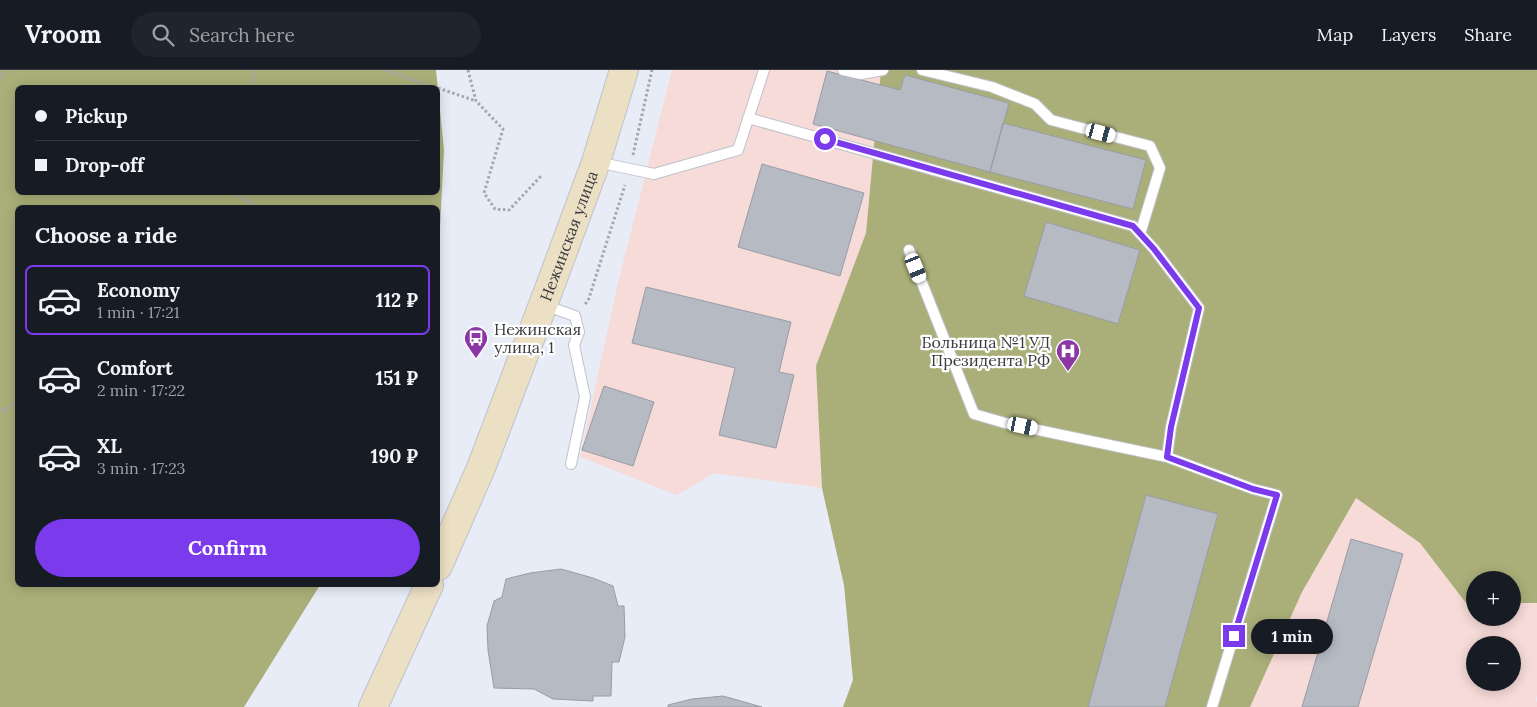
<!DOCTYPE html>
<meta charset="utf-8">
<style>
body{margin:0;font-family:Lora,serif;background:#20242c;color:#f1f3f6;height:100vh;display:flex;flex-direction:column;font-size:19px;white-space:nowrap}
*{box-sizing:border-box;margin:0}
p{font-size:16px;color:#9ea1a6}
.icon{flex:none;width:28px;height:28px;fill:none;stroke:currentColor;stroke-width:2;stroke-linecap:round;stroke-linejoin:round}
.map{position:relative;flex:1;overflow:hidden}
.details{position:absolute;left:15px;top:135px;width:425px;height:382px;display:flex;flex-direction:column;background:#171b24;border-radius:8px;box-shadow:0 2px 12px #0003}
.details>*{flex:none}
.banner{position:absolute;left:15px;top:15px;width:425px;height:110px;border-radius:8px;box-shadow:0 2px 12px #0003;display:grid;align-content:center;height:110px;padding:0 20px;background:#171b24}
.tools{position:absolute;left:1466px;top:501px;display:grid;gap:10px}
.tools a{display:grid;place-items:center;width:55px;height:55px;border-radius:50%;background:#171b24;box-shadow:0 2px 12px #0003;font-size:25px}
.end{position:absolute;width:22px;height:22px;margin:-11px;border:6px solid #7c3aed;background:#fff;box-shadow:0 0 0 2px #fff}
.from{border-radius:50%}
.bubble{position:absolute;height:35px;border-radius:18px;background:#171b24;box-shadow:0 2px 12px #0003;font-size:16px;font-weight:800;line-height:35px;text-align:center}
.car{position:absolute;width:15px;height:30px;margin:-15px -8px;border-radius:6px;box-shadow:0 0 4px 1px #0007;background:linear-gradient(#fff 24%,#345 0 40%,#fff 0 76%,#345 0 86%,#fff 0)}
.banner b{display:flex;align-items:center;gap:18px;height:48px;font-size:19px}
.banner b+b{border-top:1px solid #363941}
.banner i{width:12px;height:12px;background:#f1f3f6}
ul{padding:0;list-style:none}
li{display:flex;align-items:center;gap:15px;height:70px;margin:0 10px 8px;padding:0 10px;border:2px solid transparent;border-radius:8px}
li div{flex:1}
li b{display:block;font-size:19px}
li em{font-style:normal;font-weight:800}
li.active{border-color:#7c3aed}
li>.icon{width:45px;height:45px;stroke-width:1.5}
h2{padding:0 20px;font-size:22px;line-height:60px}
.cta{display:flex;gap:10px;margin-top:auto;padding:10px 20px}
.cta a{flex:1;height:58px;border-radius:30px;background:#7c3aed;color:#fff;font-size:20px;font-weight:800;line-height:58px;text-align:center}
header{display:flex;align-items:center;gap:30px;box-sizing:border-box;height:70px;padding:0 25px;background:#171b24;border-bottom:1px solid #363941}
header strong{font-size:24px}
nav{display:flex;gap:28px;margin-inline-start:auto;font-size:18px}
.search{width:350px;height:45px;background:#20242c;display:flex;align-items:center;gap:12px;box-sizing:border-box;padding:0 18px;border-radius:28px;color:#9ea1a6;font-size:19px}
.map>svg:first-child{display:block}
.medical{fill:#f6dbd8;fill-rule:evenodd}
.forest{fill:#aaaf79;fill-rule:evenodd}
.building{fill:#b6bac3;stroke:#989ca5}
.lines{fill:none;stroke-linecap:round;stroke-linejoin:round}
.lane-casing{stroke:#bfc2cc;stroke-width:12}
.secondary-casing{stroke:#bfc2cc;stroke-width:30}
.path{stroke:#a4a7ae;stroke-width:3;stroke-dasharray:2.5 2.5;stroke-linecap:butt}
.lane{stroke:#fff;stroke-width:10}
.secondary{stroke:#ebdfc4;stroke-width:28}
.route{stroke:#7c3aed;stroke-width:6}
.labels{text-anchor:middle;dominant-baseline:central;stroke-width:4.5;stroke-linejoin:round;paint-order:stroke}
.street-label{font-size:16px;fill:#3a3b3f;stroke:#fff}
.poi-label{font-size:16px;fill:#3a3b3f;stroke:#fff;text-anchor:start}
</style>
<header>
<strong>Vroom</strong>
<div class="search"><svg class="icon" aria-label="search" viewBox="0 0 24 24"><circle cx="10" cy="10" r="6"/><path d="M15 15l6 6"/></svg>Search here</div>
<nav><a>Map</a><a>Layers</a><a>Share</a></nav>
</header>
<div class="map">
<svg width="1537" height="637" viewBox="0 0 1537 637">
<rect width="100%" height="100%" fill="#e8ecf6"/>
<path class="medical" d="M672,0h865v625l-2,6 2,1v5h-694l10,-27 -9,-95 -22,-97 -108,-15 -37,22 -97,-38 37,-170zM1475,510h37v38h-37zM1475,575h37v37h-37z"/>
<path class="forest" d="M0,0h436l8,80 -6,116v-58h-420v377h302l-76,122h-244zM18,18h420v104h-420z
M881,0h656v533h-24l-1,-23h-37v23h-9l-46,-60 -64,-45 -54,94 -52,115h-407l10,-27 -9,-95 -22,-97 -6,-122 50,-133z"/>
<path class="building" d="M827,1l73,19 5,-15 104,28 -19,69 -177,-48z
M1003,53l143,37 -13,49 -143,-37z
M762,94l102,29 -24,83 -102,-29z
M1046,152l94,28 -22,74 -94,-28z
M646,217l145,35 -12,50 15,3 -18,73 -57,-13 16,-67 -103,-25z
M604,316l50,16 -21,64 -51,-16z
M1146,425l72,19 -53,193h-77z
M1351,469l52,15 -45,153h-56z
M561,499l32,9 20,8 5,20h6l1,31 -6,25h-7l-1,34h-18v5l-40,-2 -19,-10 -40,-1 -6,-38 -1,-24 7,-25 8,-4 4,-18 24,-6z
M723,626l39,11h-94v-2l24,-6z"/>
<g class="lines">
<g class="lane-casing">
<path id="lane" d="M843,0l18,4 22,-4
M922,0l70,17 43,17 16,16 99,26 10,22 -20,66
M748,48l385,108 21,23 45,59 -28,119 -4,30 86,32 24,6 -65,212
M597,92l57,12 84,-24 26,-80
M909,180l65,164 31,9 162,34
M544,235l31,11 4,16 -5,13 11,52 -14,67"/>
</g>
<g class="secondary-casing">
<g id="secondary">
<path id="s1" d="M438,496l43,-98 71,-187 44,-119 28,-92"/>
<path d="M373,637l56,-122"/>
</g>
</g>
<path class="path" d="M385,0l51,18
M468,0l8,31 27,28 -19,64 11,16 14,1 33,-35
M0,8l7,-8
M250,18l5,-18
M438,18l38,13
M633,85l19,-85
M234,122l25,16
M585,234l3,-3 37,-116
M0,340l2,2 16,-12"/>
<use href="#lane" class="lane"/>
<use href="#secondary" class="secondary"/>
</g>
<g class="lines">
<path class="route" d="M825,69l308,87 21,23 45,59 -28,119 -4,30 86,32 24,6 -43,141"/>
</g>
<defs>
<g id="bus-pin" transform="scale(1.25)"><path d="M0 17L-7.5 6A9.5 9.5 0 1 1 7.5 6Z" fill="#8c37a5" stroke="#fff"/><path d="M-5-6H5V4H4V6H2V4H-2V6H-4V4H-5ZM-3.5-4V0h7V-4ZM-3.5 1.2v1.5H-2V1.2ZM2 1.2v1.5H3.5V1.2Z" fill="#fff"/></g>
<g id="hospital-pin" transform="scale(1.25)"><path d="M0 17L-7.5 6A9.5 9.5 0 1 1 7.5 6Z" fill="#8c37a5" stroke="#fff"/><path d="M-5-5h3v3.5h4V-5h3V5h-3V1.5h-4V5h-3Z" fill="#fff"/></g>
</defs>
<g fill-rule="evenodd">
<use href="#bus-pin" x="476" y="268"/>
<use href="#hospital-pin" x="1068" y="281"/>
</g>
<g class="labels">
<g class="street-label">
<text stroke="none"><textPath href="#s1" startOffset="355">Нежинская улица</textPath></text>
</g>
<g class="poi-label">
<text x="494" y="259">Нежинская<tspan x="494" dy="18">улица, 1</tspan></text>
<text x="1050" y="272" text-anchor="end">Больница №1 УД<tspan x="1050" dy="18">Президента РФ</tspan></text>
</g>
</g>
</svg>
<div class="tools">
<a>+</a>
<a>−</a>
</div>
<i class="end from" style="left:825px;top:69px"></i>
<i class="end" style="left:1234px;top:566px"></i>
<div class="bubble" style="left:1251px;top:549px;width:82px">1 min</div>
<i class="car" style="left:1101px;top:63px;rotate:105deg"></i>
<i class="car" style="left:916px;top:198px;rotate:158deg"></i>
<i class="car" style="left:1023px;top:356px;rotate:102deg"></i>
<div class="banner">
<b><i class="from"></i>Pickup</b>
<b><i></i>Drop-off</b>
</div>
<section class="details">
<h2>Choose a ride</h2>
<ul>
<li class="active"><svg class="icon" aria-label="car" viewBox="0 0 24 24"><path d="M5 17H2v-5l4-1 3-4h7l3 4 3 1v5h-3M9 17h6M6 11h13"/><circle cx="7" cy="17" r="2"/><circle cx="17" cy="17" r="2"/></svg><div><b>Economy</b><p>1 min · 17:21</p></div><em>112 ₽</em></li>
<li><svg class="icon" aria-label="car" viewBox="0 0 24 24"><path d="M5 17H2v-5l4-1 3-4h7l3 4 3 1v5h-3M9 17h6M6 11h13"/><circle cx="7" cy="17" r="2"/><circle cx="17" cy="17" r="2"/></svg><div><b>Comfort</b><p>2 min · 17:22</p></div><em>151 ₽</em></li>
<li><svg class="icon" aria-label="car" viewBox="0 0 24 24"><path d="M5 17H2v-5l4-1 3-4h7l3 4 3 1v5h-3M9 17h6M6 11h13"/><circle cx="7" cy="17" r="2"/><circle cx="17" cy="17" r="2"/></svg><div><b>XL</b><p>3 min · 17:23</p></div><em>190 ₽</em></li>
</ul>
<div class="cta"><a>Confirm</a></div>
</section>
</div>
